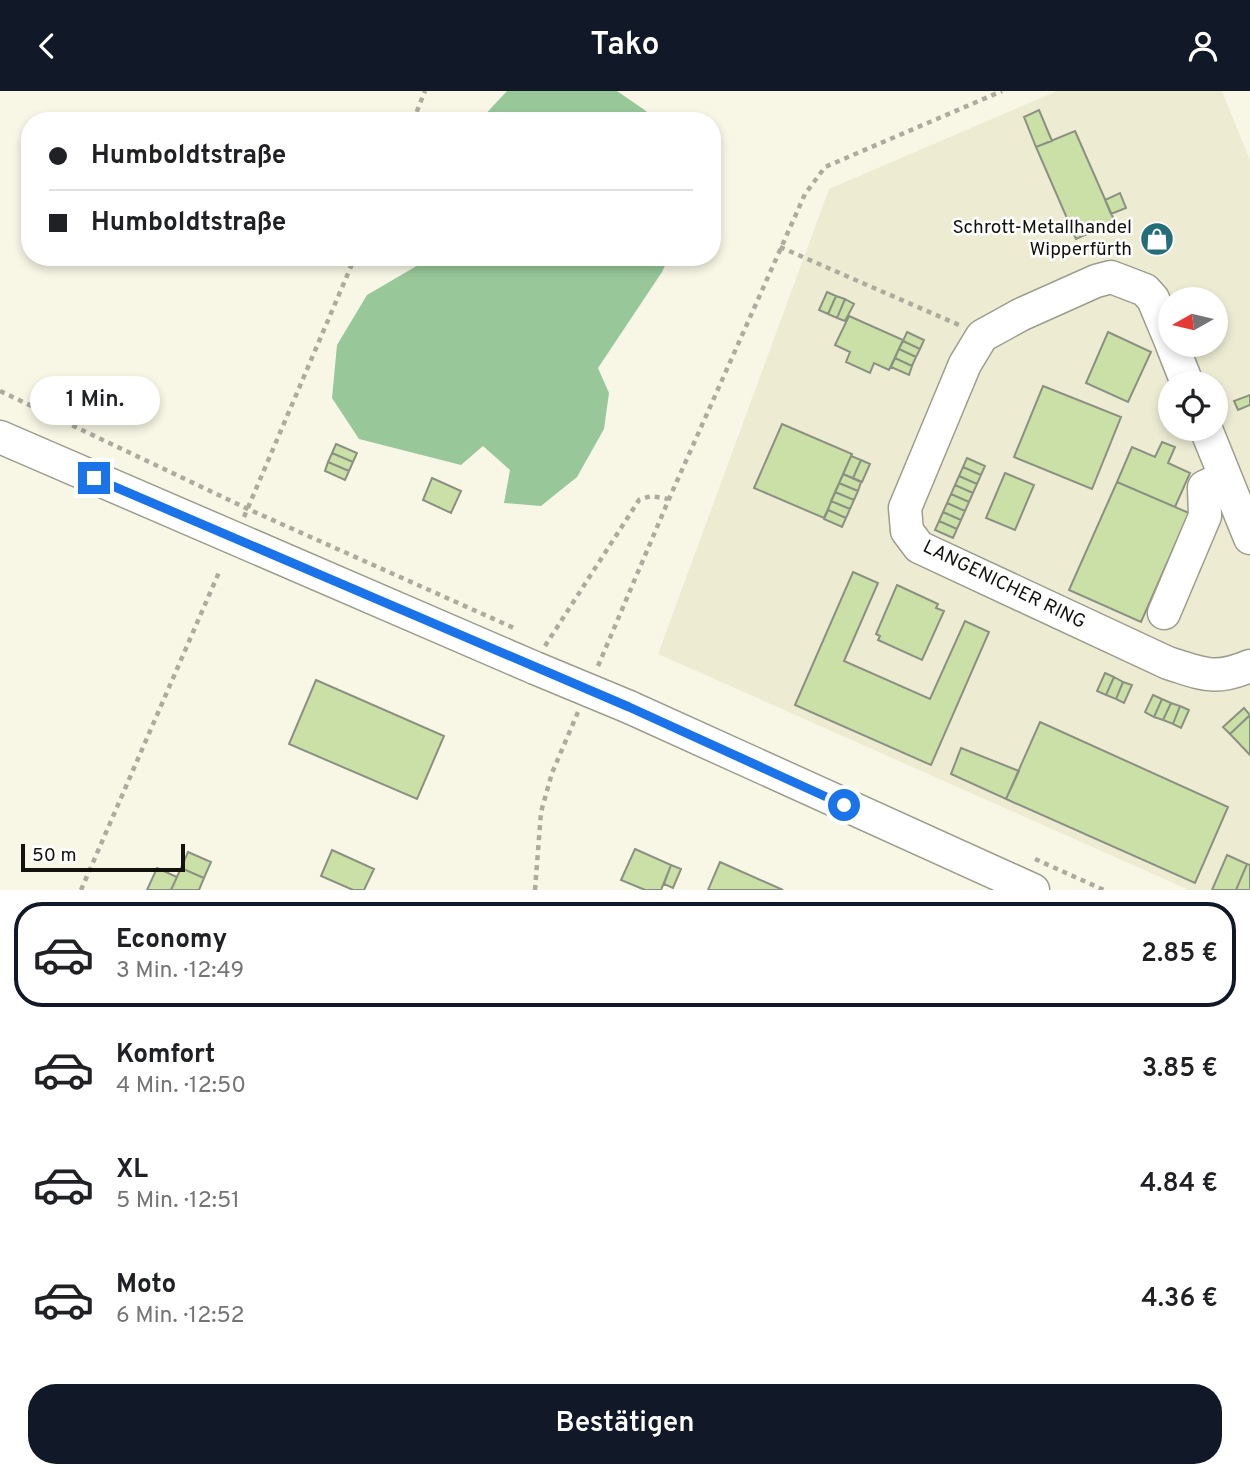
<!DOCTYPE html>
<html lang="de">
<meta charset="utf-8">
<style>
body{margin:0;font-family:Overpass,sans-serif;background:#f6f6f6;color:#202124;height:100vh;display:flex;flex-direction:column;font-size:26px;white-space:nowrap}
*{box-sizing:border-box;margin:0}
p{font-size:23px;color:#757577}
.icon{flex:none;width:38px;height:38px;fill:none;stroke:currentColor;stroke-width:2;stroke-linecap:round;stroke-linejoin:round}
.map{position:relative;height:799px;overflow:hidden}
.side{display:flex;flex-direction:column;background:#fff;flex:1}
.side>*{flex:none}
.hud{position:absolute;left:21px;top:21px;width:700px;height:154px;border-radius:28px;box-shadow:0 4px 10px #0003;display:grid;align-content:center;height:154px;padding:0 28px;background:#fff}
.needle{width:46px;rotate:262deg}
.buttons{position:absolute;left:1158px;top:196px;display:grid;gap:14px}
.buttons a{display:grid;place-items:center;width:70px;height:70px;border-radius:50%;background:#fff;box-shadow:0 4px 10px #0003;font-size:35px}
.scale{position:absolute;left:21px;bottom:18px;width:164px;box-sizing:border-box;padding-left:7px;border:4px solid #13120c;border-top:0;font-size:19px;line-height:24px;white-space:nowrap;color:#13120c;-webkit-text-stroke:5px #fff;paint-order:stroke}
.end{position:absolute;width:32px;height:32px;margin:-16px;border:9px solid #1a73e8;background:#fff;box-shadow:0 0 0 4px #fff}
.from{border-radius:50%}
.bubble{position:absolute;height:49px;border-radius:24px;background:#fff;box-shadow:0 4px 10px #0003;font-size:23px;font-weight:600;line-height:49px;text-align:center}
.hud b{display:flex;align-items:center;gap:24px;height:66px;font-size:26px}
.hud b+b{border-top:2px solid #e0e0e0}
.hud i{width:18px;height:18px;background:#202124}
ul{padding:12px 0 0;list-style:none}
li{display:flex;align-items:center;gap:21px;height:105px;margin:0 14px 10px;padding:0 14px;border:4px solid transparent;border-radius:28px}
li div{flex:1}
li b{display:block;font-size:26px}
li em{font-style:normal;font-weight:600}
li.active{border-color:#111827}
li>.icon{width:63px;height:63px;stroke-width:1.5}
.action{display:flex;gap:14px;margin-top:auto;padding:14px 28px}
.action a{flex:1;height:80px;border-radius:28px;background:#111827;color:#fff;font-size:28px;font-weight:600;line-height:80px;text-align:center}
header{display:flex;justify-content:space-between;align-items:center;height:91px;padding:0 28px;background:#111827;color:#fff;font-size:32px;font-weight:600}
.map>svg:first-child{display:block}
.built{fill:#edecd3;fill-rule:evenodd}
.water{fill:#98c79a}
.building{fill:#cae0a7;stroke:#8b9182;stroke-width:2}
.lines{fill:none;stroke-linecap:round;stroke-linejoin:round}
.minor-casing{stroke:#9d9d8d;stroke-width:35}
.path{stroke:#acab9e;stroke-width:4.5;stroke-dasharray:5 5;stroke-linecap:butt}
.minor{stroke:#fff;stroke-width:32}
.minor-bridge-casing{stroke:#9d9d8d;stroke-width:35;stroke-linecap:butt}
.minor-bridge{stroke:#fff;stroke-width:32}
.route{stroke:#1a73e8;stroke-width:9}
.labels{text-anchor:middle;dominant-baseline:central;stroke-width:5;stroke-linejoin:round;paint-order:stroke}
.poi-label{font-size:19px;fill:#13120c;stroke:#fff;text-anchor:end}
.street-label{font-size:19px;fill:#13120c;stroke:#fff}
</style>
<header><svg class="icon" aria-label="back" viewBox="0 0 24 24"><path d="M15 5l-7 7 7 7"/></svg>Tako<svg class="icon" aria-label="person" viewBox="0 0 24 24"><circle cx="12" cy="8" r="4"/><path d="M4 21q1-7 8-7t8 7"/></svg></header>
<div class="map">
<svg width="1250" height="799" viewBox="0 0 1250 799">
<rect width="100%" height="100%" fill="#f8f7e6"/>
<path class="built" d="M1057,0h165l28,69v730h-61l-531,-236 171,-465zM1171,208h45v46h-45zM1171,292h45v46h-45z"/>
<path class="water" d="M507,0h110l29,20 6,10h-173z
M432,166h237l-7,15 -64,96 11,25 -5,36 -27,48 -36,29 -37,-3 6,-33 -27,-24 -22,19 -102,-26 -27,-41 5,-53 30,-50z"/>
<path class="building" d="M1039,19l13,31 -16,6 -12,-30z
M1075,40l40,91 -39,17 -40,-92z
M1120,102l6,15 -15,6 -6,-14z
M827,201l9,4 -8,18 -9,-4z
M836,205l9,3 -8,19 -9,-4z
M845,208l9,5 -9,17 -8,-3z
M849,225l54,24 -14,30 -15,-7 -4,10 -24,-11 4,-10 -15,-7z
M907,241l17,8 -4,9 -17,-8z
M1108,241l43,20 -23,50 -42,-19z
M903,250l17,8 -4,8 -17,-8z
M899,258l17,8 -4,9 -17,-8z
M895,267l17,8 -3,9 -18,-8z
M1043,295l78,31 -29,72 -78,-32z
M1250,304v10l-12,5 -4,-9z
M782,333l70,30 -28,64 -70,-30z
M1162,351l13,5 -7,16 22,10 -15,34 -58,-25 15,-35 23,10z
M336,353l21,9 -4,9 -21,-9z
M332,362l21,9 -4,9 -21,-9z
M851,365l10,4 -8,18 -10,-4z
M967,367l18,8 -4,9 -18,-8z
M861,369l9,4 -8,18 -9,-4z
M328,371l21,9 -4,9 -20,-9z
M963,376l18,8 -4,9 -18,-8z
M1005,382l29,12 -19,45 -29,-12z
M843,383l18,8 -3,9 -19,-8z
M959,385l18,8 -4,9 -18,-8z
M432,387l29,13 -10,22 -28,-13z
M1117,391l72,31 -48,109 -72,-32z
M839,392l19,8 -4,9 -19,-8z
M955,394l18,8 -4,9 -18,-8z
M835,401l19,8 -4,9 -19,-8z
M951,403l18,8 -4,9 -18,-8z
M831,410l19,8 -4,9 -18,-8z
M947,412l18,8 -4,9 -18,-8z
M828,419l18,8 -4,9 -18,-8z
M943,421l18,8 -4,9 -18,-8z
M939,430l18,8 -4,9 -18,-8z
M853,481l25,11 -34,78 86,38 35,-78 24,11 -58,133 -136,-60z
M897,494l41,19 -2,4 8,3 -22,49 -44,-20 2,-4 -4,-2z
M1105,582l9,4 -8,18 -9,-4z
M1114,586l9,5 -7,17 -10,-4z
M316,589l128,56 -27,63 -128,-55z
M1123,591l9,3 -8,18 -8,-4z
M1153,604l9,4 -8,18 -9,-5z
M1162,608l9,4 -8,17 -9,-3z
M1171,612l9,3 -7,18 -10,-4z
M1180,615l9,4 -8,18 -8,-4z
M1244,617l6,7 -20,19 -7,-7z
M1250,624v40l-20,-21z
M1040,631l188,85 -33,76 -189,-84z
M961,657l58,23 -13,28 -55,-25z
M635,758l36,16 -10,25h-16l-24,-10z
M332,759l42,19 -10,21h-11l-32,-14z
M188,761l23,10 -7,16 -23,-10z
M1227,764l20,9 -11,26h-24z
M720,771l63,28h-75z
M1247,773l3,1v25h-14z
M671,774l10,4 -8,19 -9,-4z
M157,777l20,9 -6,13h-24z
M181,777l23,10 -5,12h-28z"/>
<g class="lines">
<g class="minor-casing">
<path id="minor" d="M1171,251l-18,-43 -8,-9 -34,-13 -15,4 -76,34 -38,21 -17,28 -60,144 2,23 12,16 249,116c36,11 46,18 82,3
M1172,254l15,38
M1206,338l44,109
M0,346l535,231
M1164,522l41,-97 -1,-29 21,-10
M629,616l404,183"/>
</g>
<path class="path" d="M413,30l12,-30
M780,156l179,78
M0,300l248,118 266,119
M244,426l111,-260
M545,555l94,-146 12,-4 17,3
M598,575l71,-167 136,-305 20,-27 177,-76
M1035,768l69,31
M81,799l139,-320
M535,799l6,-78 11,-39 26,-61"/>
<use href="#minor" class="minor"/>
<g class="minor-bridge-casing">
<path id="minor-bridge" d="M535,577l94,39"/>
</g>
<use href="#minor-bridge" class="minor-bridge"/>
</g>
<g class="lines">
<path class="route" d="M94,387l535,229 215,98"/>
</g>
<defs>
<g id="shop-disc" transform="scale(1.75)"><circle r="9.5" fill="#246e77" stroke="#fff"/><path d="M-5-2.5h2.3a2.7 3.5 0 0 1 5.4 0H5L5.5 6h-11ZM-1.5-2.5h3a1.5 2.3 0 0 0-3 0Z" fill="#fff"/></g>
</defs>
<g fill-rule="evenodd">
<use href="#shop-disc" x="1157" y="148"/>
</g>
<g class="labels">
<g class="poi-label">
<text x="1132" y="137">Schrott-Metallhandel<tspan x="1132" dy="22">Wipperfürth</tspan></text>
</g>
<g class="street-label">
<text transform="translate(1004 494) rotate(26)">LANGENICHER RING</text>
</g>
</g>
</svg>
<div class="buttons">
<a><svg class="needle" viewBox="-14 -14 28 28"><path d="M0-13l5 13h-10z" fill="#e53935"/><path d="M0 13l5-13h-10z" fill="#757577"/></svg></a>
<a><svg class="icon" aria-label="locate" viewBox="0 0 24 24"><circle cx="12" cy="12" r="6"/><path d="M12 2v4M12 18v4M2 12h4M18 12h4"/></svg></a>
</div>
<div class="scale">50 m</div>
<i class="end from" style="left:844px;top:714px"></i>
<i class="end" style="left:94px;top:387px"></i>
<div class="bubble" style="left:30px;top:285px;width:130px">1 Min.</div>
<div class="hud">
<b><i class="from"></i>Humboldtstraße</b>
<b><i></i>Humboldtstraße</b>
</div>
</div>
<section class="side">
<ul>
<li class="active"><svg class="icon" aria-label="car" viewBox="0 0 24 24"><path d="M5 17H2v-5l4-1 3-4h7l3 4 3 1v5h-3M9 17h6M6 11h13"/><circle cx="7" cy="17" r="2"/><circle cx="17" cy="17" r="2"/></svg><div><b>Economy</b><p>3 Min. · 12:49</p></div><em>2.85 €</em></li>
<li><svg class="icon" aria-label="car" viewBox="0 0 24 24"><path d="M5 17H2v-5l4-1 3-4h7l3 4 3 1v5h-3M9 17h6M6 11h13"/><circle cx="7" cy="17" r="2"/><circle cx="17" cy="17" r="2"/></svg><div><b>Komfort</b><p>4 Min. · 12:50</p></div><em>3.85 €</em></li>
<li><svg class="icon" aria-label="car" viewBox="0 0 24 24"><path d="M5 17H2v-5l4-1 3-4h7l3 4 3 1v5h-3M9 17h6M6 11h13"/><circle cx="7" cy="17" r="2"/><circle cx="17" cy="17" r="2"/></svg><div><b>XL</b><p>5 Min. · 12:51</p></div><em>4.84 €</em></li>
<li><svg class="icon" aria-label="car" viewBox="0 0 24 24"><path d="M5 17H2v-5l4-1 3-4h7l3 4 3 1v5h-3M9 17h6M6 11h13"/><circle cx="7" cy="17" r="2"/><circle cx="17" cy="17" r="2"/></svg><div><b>Moto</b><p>6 Min. · 12:52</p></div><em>4.36 €</em></li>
</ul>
<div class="action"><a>Bestätigen</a></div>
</section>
